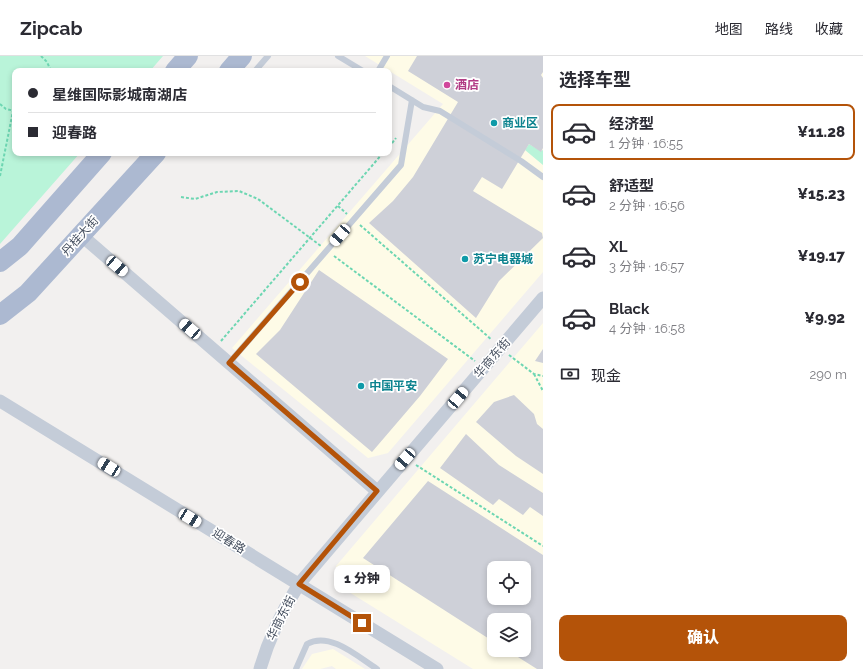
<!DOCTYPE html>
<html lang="zh">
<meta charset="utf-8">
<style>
body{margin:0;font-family:Raleway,"Noto Sans SC",sans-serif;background:#f2f2f3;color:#2b2b33;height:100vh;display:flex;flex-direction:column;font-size:15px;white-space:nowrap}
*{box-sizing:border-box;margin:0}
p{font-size:13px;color:#7c7c81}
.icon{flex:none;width:22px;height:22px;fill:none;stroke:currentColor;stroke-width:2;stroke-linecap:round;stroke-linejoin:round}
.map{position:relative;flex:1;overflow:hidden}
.panel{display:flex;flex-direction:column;background:#fff;width:320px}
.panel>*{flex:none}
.hud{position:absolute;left:12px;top:12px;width:380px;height:88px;border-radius:8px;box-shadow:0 2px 6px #0003;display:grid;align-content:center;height:88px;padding:0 16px;background:#fff}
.buttons{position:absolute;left:487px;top:505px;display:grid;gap:8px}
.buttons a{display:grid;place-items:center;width:44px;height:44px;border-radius:8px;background:#fff;box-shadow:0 2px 6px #0003;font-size:20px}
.end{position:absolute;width:18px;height:18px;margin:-9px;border:5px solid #b45309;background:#fff;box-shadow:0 0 0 2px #fff}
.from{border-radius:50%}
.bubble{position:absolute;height:28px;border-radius:8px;background:#fff;box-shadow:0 2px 6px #0003;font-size:13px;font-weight:800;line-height:28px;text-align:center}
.car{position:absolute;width:12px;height:24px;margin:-12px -6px;border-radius:5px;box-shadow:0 0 3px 1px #0007;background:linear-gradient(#fff 24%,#345 0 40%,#fff 0 76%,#345 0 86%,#fff 0)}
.hud b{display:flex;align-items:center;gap:14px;height:38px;font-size:15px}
.hud b+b{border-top:1px solid #e1e1e2}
.hud i{width:10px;height:10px;background:#2b2b33}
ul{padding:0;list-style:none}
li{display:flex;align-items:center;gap:12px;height:56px;margin:0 8px 6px;padding:0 8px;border:2px solid transparent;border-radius:8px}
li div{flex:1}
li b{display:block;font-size:15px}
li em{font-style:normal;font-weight:800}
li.selected{border-color:#b45309}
li>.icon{width:36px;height:36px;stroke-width:1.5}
h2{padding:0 16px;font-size:18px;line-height:48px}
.pay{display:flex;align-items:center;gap:10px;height:44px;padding:0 16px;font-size:15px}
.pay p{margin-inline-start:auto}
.cta{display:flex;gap:8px;margin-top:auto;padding:8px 16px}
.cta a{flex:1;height:46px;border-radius:8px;background:#b45309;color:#fff;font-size:16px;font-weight:800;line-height:46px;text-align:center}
header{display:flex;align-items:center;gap:24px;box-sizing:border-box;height:56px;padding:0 20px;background:#fff;border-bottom:1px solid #e1e1e2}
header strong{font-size:19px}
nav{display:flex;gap:22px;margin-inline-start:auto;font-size:14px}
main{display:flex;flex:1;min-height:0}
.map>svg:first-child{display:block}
.commercial{fill:#fefbe7;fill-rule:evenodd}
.green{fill:#b9f4d9}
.building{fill:#ced0d8;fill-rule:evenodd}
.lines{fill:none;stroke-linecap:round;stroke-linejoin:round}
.path{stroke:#6dd6b2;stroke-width:2;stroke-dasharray:3 2;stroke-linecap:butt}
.lane{stroke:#c4ccd8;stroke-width:6}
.street{stroke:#c4ccd8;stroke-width:13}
.primary{stroke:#acb9d1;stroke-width:20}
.route{stroke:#b45309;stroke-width:5}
.hotel-dot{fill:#d1479c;stroke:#fff;stroke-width:1.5}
.culture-dot{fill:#0f9aa8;stroke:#fff;stroke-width:1.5}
.labels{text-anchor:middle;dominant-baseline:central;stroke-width:3.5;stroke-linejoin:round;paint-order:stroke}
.hotel-label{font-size:12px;font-weight:bold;fill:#b23c85;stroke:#fff;text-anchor:start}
.culture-label{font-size:12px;font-weight:bold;fill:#0d838f;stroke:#fff;text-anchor:start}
.street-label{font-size:12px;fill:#454f5f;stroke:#fff}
</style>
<header>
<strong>Zipcab</strong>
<nav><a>地图</a><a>路线</a><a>收藏</a></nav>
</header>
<main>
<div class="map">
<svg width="543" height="613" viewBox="0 0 543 613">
<rect width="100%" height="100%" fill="#f2f0ef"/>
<path class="commercial" d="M365,0h178v216l-155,181 -20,5 -136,-110 211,-244z
M543,267v346h-70l-137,-85v-18zM494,512h30v30h-30zM494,564h30v30h-30z
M333,593l32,20h-29l-4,-3 -12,3h-18l10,-15z"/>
<path class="green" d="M0,0h163l-13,15h-135v82h65l-80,91z
M529,88l12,7 2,-1v15l-18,-15z"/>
<path class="building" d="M417,0h126v16l-2,3 2,3v70l-2,4 -12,-8 -27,45 -20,-12 -9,14 69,42 1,5 -44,43 -23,37 -107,-95 24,-22 20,-24 45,-75 -50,-31z
M319,214l129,89 -28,37 -48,56 -116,-98 24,-24z
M543,293v14l-8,-2z
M514,339l20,19 3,10 6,5v45l-27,-18 -40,-34 18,-20z
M466,378l33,31 44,28v23l-13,-9 -7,8 -24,-16 -6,6 -53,-37z
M428,425l115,74v114h-6l-30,-19h17v-30h-30v22l-131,-84zM494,512h30v30h-30z"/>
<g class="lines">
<path class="path" d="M41,0l6,6 4,9
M0,48l6,5 9,2
M389,91l7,-9
M0,120l13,-65
M181,141l14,2 22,-7 22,-1 19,8 63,47
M338,150l9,8
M360,169l132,115
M334,200l141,105
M221,285l162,-188
M509,299l25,19 9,2
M534,318l9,17
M416,409l127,81"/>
<path class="lane" d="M338,0l25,15
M255,15l13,-15
M378,15l9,-15
M389,30l34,21 17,4 81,50 22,16
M229,307l172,-198 11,-65
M296,613l11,-25c23,-13 51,13 70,25"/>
<path class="street" d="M81,179l296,256
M0,345l437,268
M260,613c9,-31 22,-58 39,-85l244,-286"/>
<path class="primary" d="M175,15l13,-15
M229,15l13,-15
M0,206l20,-16 82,-93
M0,259l28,-22 128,-140"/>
</g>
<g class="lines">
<path class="route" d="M300,226l-71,81 148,128 -78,93 63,39"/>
</g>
<circle class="hotel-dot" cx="447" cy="29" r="4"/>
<g class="culture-dot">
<circle cx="494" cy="67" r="4"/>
<circle cx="465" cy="203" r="4"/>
<circle cx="361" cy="330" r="4"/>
</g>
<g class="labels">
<g class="hotel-label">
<text x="455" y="29">酒店</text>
</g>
<g class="culture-label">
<text x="502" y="67">商业区</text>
<text x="473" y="203">苏宁电器城</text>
<text x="369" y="330">中国平安</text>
</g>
<g class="street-label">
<text transform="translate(80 180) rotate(-48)">丹桂大街</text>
<text transform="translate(492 302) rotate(-49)">华商东街</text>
<text transform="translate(229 485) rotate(32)">迎春路</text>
<text transform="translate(281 562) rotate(-63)">华商东街</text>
</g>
</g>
</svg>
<div class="buttons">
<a><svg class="icon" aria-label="locate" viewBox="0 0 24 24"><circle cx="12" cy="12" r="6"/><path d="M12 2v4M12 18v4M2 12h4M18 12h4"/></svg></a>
<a><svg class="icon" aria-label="layers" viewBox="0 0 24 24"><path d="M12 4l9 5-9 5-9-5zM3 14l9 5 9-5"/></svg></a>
</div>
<i class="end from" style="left:300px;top:226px"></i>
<i class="end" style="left:362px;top:567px"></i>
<div class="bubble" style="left:334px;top:509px;width:56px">1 分钟</div>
<i class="car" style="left:340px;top:179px;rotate:221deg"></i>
<i class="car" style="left:117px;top:210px;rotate:131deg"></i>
<i class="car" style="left:190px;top:273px;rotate:311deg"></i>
<i class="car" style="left:458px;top:342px;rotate:40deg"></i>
<i class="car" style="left:405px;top:403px;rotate:221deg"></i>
<i class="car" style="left:109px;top:411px;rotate:302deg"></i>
<i class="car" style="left:190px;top:462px;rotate:121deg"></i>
<div class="hud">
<b><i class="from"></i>星维国际影城南湖店</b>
<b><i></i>迎春路</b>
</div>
</div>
<section class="panel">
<h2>选择车型</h2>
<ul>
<li class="selected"><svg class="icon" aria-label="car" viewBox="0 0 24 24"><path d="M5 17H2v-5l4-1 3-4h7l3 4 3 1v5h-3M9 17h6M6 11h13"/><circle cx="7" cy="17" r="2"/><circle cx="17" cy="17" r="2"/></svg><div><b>经济型</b><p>1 分钟 · 16:55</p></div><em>¥11.28</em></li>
<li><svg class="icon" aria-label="car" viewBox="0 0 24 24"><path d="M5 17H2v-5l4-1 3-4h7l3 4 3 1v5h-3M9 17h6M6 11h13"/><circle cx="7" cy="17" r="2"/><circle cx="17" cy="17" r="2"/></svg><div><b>舒适型</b><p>2 分钟 · 16:56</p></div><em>¥15.23</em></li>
<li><svg class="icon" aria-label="car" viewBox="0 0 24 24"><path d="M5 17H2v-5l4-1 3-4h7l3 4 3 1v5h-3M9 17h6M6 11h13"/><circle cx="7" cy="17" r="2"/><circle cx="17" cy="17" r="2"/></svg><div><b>XL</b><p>3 分钟 · 16:57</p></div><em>¥19.17</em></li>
<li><svg class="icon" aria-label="car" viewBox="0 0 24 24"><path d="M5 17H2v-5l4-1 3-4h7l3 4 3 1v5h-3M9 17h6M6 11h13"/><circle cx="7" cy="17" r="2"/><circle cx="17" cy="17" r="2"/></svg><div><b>Black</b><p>4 分钟 · 16:58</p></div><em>¥9.92</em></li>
</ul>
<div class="pay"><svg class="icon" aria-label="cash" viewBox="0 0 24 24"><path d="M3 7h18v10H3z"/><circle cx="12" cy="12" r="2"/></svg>现金<p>290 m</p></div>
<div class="cta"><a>确认</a></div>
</section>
</main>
